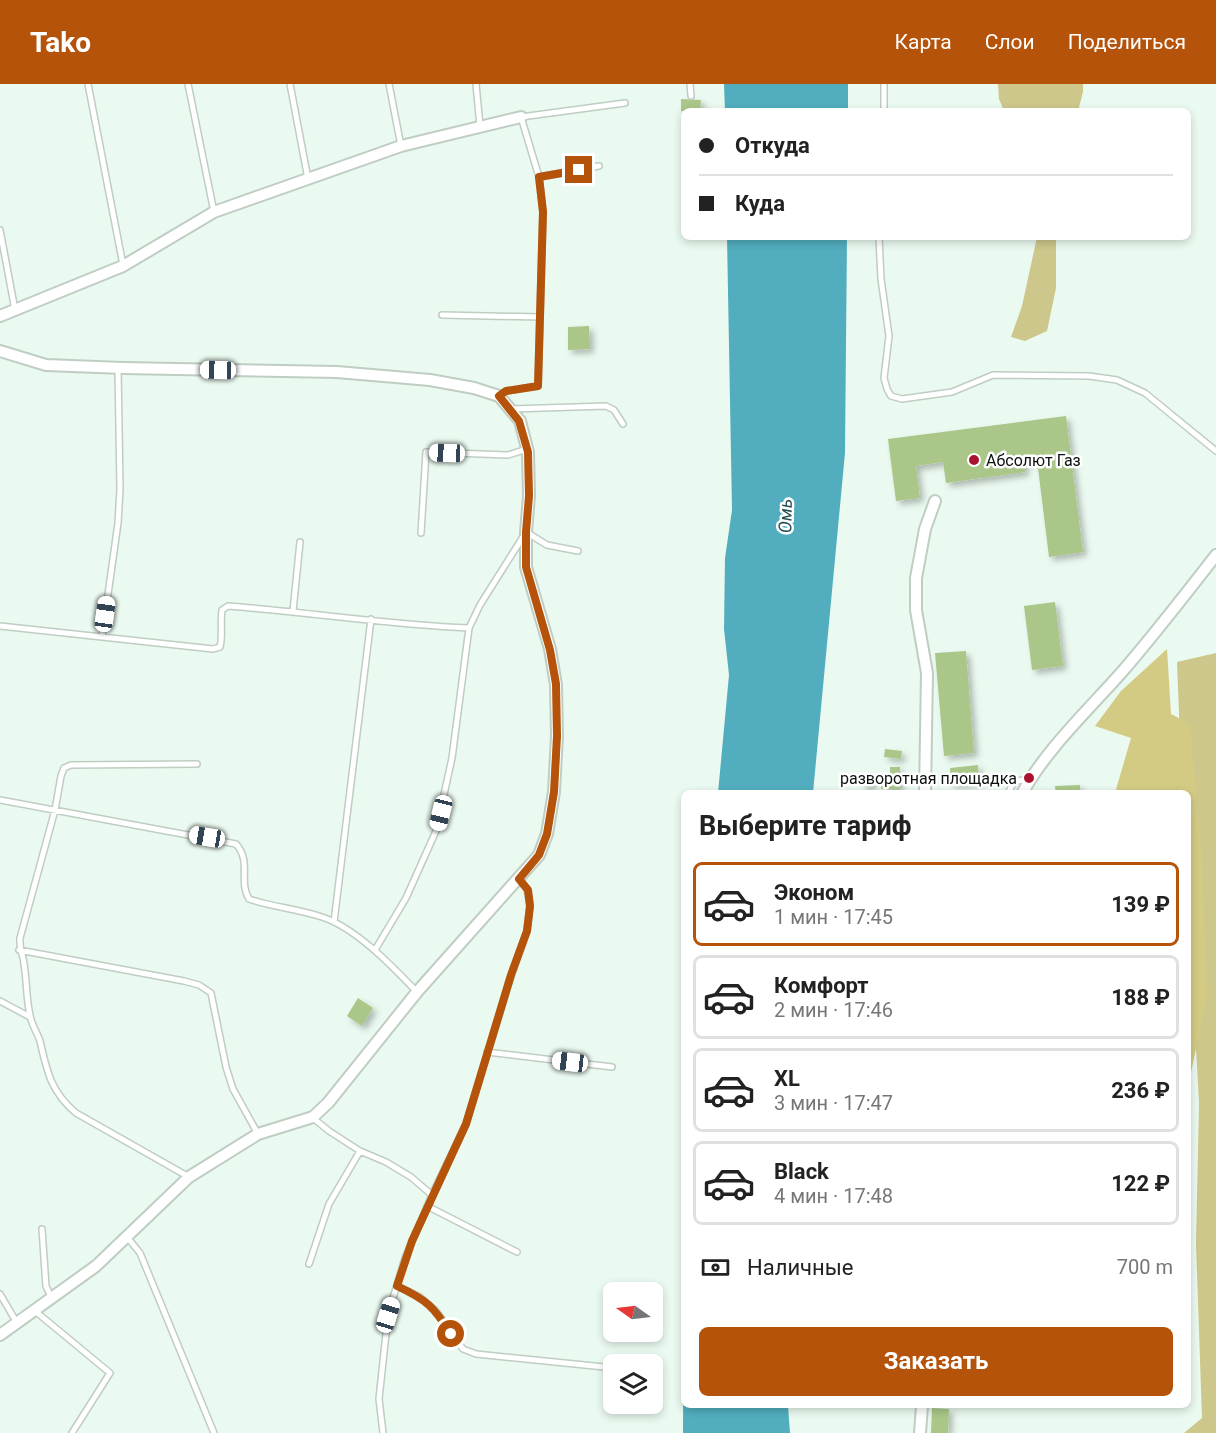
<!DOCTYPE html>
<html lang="ru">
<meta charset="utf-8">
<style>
body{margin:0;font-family:Roboto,sans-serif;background:#f6f6f6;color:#222;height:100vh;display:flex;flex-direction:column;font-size:22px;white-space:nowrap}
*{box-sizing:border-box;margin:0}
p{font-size:20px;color:#767676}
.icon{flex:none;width:33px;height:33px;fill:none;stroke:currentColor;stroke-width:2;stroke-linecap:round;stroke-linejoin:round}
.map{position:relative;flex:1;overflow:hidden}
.side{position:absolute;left:681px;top:706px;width:510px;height:618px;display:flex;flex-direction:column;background:#fff;border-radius:9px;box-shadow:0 3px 9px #0003}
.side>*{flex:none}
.guide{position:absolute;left:681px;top:24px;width:510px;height:132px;border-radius:9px;box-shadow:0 3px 9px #0003;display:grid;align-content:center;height:132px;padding:0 18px;background:#fff}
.needle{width:39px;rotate:284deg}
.fabs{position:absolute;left:603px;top:1198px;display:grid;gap:12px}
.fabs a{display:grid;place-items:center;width:60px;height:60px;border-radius:9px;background:#fff;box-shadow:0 3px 9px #0003;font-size:30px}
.end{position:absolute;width:27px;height:27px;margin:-14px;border:8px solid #b45309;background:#fff;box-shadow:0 0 0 3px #fff}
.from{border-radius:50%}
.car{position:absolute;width:18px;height:36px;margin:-18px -9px;border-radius:8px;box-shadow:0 0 4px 2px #0007;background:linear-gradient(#fff 24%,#345 0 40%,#fff 0 76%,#345 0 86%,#fff 0)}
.guide b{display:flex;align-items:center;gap:21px;height:57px;font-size:22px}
.guide b+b{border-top:2px solid #e0e0e0}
.guide i{width:15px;height:15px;background:#222}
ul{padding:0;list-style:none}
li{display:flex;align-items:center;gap:18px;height:84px;margin:0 12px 9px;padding:0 6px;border:3px solid #e0e0e0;border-radius:9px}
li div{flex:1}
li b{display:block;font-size:22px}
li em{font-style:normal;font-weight:700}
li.selected{border-color:#b45309}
li>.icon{width:54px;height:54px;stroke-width:1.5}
h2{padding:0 18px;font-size:27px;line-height:72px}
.pay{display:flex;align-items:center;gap:15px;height:66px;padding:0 18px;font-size:22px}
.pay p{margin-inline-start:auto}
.primary-button{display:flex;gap:12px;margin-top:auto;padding:12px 18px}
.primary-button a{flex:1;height:69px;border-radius:9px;background:#b45309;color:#fff;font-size:24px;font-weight:700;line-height:69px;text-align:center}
header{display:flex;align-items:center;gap:36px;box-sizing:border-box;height:84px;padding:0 30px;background:#b45309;color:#fff}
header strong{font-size:28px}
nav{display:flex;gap:33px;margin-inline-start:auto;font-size:21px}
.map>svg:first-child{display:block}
.green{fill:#cec78c}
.forest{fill:#d3ca84}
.water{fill:#52aebe}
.building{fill:#aac789;filter:url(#shadow)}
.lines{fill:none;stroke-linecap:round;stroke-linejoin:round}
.lane-casing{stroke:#bfcdc3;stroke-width:8}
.street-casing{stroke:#bfcdc3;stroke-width:14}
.lane{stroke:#fff;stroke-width:5}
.street{stroke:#fff;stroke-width:10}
.route{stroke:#b45309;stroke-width:8}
.poi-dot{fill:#aa132f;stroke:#fff;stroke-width:2}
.labels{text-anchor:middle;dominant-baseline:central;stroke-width:5;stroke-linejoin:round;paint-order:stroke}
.poi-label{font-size:16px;fill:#0c110d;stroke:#fff;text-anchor:start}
.water-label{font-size:18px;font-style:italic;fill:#254f56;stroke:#fff}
</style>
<header>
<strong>Tako</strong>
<nav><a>Карта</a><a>Слои</a><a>Поделиться</a></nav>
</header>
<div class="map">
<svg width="1216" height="1349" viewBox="0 0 1216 1349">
<defs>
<filter id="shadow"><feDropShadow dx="4" dy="4" stdDeviation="3" flood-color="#0004"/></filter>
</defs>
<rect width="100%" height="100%" fill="#ebfaf0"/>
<path class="green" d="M998,0h85v8l-5,19h-74l-5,-12z
M1037,153h19v51l-9,43 -22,10 -14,-4 11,-31z
M1216,569v780h-32l18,-15 -6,-174 3,-141 -11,-201v-108l-6,-1 -5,-131z"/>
<path class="forest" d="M1167,565l4,65 19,10 12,135 5,137 -19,91v-293l-73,-1 16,-55 -36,-12 26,-35z"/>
<path class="water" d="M724,0h124v27h-123z
M727,153h120l-2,216 -32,340h-95l11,-118 -5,-46 1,-71 7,-48z
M684,1088v234h104l2,27h-107z"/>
<path class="building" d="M681,15l20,1 -1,11h-19z
M589,242l1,23 -22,1v-23z
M1066,332l17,136 -34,5 -12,-97 -13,2 1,10 -79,11 -3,-21 -27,4 4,32 -24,3 -8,-62z
M1055,518l8,64 -31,4 -8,-64z
M966,567l8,102 -30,3 -9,-103z
M885,665l17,2 -1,8 -17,-2z
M978,681l1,17 -28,2 -1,-16z
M890,683h10v22h-19v-15h9z
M864,690l10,3 -3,11 -10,-3z
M1080,701v9h-24l-1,-8z
M358,914l15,10 -11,18 -15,-10z
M932,1324l17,1 -1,24h-17z"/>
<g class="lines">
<g class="lane-casing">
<path id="lane" d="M88,0l35,181
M188,0l26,128
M290,0l18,95
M389,0l12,62
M476,0l4,42
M690,0l1,12
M884,0v27
M539,93l60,-11
M0,146l15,80
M879,153l2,42 8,57 -5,42 3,11 4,7 11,3 50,-7 41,-17 96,1 28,4 28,13 71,58
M442,231l98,2
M499,312l7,-5 32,-5 5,-174 -4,-35 -18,-60 104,-14
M511,325l95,-3 8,4 9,14
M421,449l5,-81 82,3 19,-6
M293,527l7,-69
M0,542l213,23 7,-2c3,-12 0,-24 2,-37l6,-4c81,6 161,19 241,22
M102,553l16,-114 2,-34 -2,-121
M1008,710c4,-11 9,-16 20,-13
M0,716l236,44c16,18 2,37 13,55 24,8 49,10 73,18 34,11 70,49 95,75
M334,838l37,-303
M19,866l165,31 15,4 12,8 15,74 7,22 25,45
M375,866l31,-52 30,-67 16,-73 17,-130 11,-23 46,-73 21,13 31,6
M0,917l30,16
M487,968l125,15
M313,1034l16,13 31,20 26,11 25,15 21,18
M189,1093l-113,-64c-25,-21 -29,-41 -36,-72 -3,-9 -9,-17 -10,-26 -4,-17 -3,-34 -6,-51 -1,-11 -5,-13 -4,-26l35,-128 6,-34 3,-8 7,-3 126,-1
M427,1122l90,46
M42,1145l4,57 5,11
M127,1153l13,16 74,180
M309,1180l20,-60 31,-53
M397,1202l23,11 16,14 27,38 13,5 138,14
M0,1210l17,29
M35,1227l75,62 -38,60
M383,1349l-4,-34 9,-84 17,-57 27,-63 34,-71 45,-148 16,-45 3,-25 -3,-17 -8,-10"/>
</g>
<g class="street-casing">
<path id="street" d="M0,232l123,-50 91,-54 187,-66 120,-29
M0,267l46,14 77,3 214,4 93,8 44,8 25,8 21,25 8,31 1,44 -3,36v35l24,82 6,36 1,51 -3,56 -7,42 -8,21 -122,137 -89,111 -15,14 -55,17 -69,43 -93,89 -96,69
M925,710l2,-121 -11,-63v-32l9,-49 10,-28
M1022,710c21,-41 68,-86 99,-121 33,-38 64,-78 95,-118
M920,1349l2,-27"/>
</g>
<use href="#lane" class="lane"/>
<use href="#street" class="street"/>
</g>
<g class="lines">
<path class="route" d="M451,1250c-17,-27 -24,-34 -54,-48l15,-45 54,-117 45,-149 16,-44 3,-25 -2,-16 -9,-11 20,-24 8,-21 7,-42 3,-56 -1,-52 -6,-34 -24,-83v-35l3,-36 -1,-44 -9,-31 -20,-25 7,-5 32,-5 5,-174 -4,-35 40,-7"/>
</g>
<g class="poi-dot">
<circle cx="974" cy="376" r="6"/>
<circle cx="1029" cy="694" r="6"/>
</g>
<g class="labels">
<g class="poi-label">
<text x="986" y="376">Абсолют Газ</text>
<text x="1017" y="694" text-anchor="end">разворотная площадка</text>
</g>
<g class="water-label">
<text transform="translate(785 432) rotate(-89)">Омь</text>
</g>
</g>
</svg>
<div class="fabs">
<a><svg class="needle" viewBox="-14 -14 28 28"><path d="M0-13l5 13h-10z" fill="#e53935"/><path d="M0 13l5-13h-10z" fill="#767676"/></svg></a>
<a><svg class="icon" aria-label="layers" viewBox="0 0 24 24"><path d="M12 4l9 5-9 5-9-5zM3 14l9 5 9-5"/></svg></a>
</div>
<i class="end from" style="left:451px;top:1250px"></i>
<i class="end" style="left:579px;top:86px"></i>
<i class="car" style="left:218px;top:286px;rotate:271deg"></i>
<i class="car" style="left:447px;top:369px;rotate:272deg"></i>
<i class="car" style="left:105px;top:530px;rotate:8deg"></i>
<i class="car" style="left:441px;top:729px;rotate:194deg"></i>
<i class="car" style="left:207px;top:753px;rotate:280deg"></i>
<i class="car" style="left:570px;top:978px;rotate:277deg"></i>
<i class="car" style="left:388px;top:1231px;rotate:17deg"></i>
<div class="guide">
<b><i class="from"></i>Откуда</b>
<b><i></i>Куда</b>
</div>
<section class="side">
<h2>Выберите тариф</h2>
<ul>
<li class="selected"><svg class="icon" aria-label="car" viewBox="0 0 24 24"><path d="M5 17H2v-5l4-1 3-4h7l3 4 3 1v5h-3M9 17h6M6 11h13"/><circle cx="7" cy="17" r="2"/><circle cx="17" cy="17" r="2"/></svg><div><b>Эконом</b><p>1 мин · 17:45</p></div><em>139 ₽</em></li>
<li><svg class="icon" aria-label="car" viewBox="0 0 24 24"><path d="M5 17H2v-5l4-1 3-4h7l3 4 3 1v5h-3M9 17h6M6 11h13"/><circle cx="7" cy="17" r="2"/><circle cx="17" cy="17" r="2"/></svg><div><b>Комфорт</b><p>2 мин · 17:46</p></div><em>188 ₽</em></li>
<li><svg class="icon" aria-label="car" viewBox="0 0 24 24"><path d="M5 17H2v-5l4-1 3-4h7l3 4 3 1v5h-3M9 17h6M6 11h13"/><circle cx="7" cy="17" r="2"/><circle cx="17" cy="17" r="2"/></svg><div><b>XL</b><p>3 мин · 17:47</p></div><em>236 ₽</em></li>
<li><svg class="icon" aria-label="car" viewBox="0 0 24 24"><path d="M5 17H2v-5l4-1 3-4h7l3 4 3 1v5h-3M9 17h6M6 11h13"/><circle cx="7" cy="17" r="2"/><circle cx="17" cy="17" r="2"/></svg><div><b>Black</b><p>4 мин · 17:48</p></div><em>122 ₽</em></li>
</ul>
<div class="pay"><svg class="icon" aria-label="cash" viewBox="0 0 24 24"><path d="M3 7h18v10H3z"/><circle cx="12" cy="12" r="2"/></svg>Наличные<p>700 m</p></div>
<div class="primary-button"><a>Заказать</a></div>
</section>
</div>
